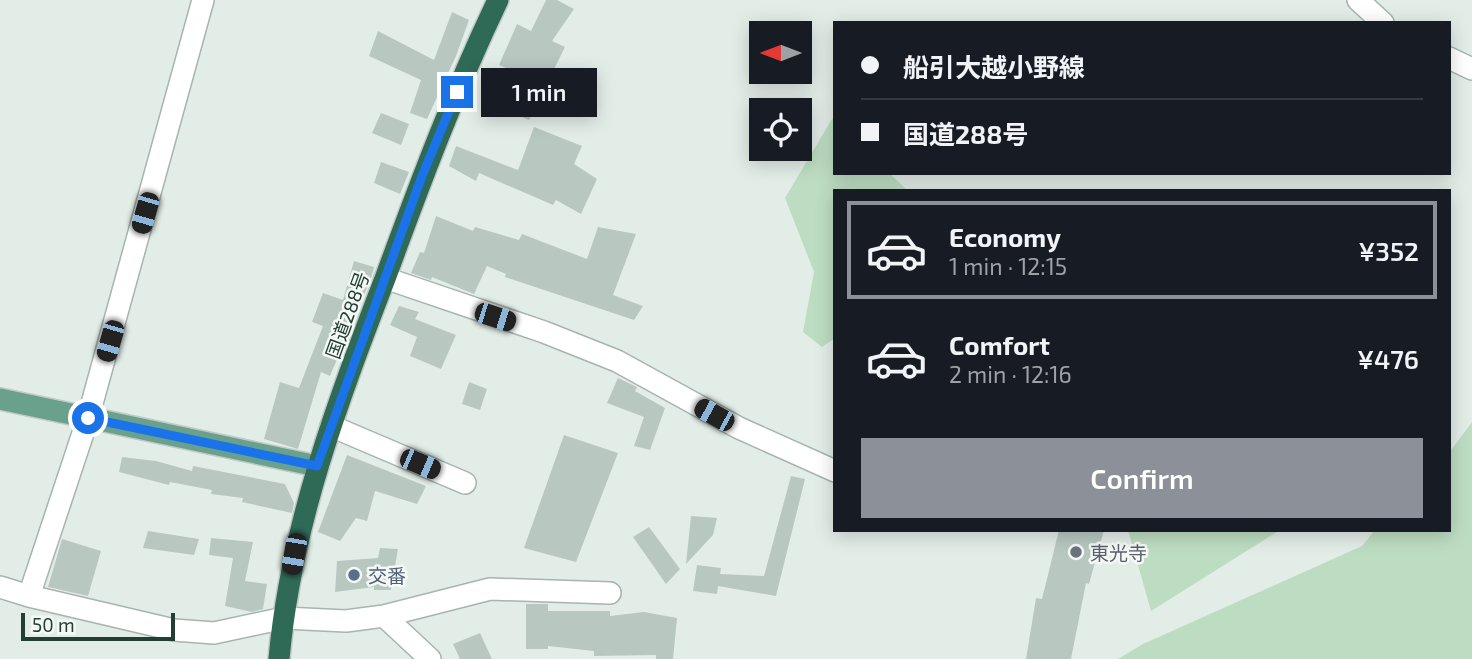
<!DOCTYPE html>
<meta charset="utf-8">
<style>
body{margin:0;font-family:"Exo 2","Noto Sans JP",sans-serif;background:#242831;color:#f1f3f6;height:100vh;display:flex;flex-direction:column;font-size:26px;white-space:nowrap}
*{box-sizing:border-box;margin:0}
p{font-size:23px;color:#9ea1a6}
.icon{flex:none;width:38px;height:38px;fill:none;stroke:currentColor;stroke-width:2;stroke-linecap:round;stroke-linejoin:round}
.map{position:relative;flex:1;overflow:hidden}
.panel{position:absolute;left:833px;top:189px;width:618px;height:343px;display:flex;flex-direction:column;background:#171b24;border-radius:0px;box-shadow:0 4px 18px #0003}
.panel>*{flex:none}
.hud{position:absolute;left:833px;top:21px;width:618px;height:154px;border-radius:0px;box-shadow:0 4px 18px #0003;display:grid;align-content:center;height:154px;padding:0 28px;background:#171b24}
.needle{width:46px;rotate:270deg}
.fabs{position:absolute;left:749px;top:21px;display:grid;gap:14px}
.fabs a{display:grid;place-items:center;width:63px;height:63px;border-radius:0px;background:#171b24;box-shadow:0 4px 18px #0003;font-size:35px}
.scale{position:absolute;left:21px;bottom:18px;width:154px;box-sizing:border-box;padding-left:7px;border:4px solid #233e34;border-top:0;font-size:19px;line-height:24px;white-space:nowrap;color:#233e34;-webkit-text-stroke:5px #f4f9f6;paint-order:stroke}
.end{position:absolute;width:32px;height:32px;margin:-16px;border:9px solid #1a73e8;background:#fff;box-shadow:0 0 0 4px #fff}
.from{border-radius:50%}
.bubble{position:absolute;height:49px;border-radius:0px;background:#171b24;box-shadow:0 4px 18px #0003;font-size:23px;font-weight:600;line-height:49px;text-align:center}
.car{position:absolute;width:21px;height:42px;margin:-21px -10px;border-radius:9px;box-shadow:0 0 5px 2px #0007;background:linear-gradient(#222 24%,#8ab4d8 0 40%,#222 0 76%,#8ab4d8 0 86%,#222 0)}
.hud b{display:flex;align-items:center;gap:24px;height:66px;font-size:26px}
.hud b+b{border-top:2px solid #363941}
.hud i{width:18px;height:18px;background:#f1f3f6}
ul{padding:12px 0 0;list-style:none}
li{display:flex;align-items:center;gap:21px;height:98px;margin:0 14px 10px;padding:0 14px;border:4px solid transparent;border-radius:0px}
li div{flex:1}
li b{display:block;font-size:26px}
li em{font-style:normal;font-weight:600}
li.active{border-color:#8c9099}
li>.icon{width:63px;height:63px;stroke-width:1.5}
.action{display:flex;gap:14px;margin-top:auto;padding:14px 28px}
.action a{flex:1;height:80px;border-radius:0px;background:#8c9099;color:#fff;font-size:28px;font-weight:600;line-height:80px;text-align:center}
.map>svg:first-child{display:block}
.green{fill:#bdddc2}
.building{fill:#b8c8c0}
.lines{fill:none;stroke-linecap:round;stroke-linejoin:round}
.street-casing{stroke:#a6b5ae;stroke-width:24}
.primary-casing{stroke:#c1c9c6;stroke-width:24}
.highway-casing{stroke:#c1c9c6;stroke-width:24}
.street{stroke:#fff;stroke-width:21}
.primary{stroke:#69a18c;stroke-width:21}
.highway{stroke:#2f6a57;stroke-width:21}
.route{stroke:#1a73e8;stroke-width:9}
.worship-dot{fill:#6b7280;stroke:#f4f9f6;stroke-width:2.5}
.service-dot{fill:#5c6f8a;stroke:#f4f9f6;stroke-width:2.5}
.labels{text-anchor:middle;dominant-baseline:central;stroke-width:5;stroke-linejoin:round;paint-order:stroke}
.street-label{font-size:19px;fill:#233e34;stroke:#f4f9f6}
.worship-label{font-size:19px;fill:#5b616d;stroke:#f4f9f6;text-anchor:start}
.service-label{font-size:19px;fill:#4e5e75;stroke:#f4f9f6;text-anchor:start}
</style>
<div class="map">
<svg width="1472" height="659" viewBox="0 0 1472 659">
<rect width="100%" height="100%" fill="#e3ede7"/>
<path class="green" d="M832,119l3,2v52h54l19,18h-73v147l-13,9 -19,-15 11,-60 -29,-74z
M1472,422v237h-354l25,-15 219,-98 13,-16h74v-77z
M1128,530h152l-129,81z"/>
<path class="building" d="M546,0h11l17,9 -22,32 13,6 -36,73 -14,-6 18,-34 -34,-15 18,-41 14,7z
M452,12l17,8 -13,36 -29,63 -17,-6 11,-33 -52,-24 9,-25 56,29z
M381,113l28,11 -8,21 -29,-12z
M534,127l48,19 -8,18 23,15 -16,35 -25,-14 -3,5 -74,-32 -3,8 -27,-15 7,-20 62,24z
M381,162l28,10 -9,22 -26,-11z
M436,216l37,15 2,-4 44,13 3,-6 65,25 11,-32 38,7 -23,61 30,11 -9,14 -129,-43 1,-3 -19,-8 -13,28 -42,-17 -1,3 -20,-7 9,-21 4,1z
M354,261l20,6 -3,11 -41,98 -9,-4 -23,77 -34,-10 16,-57 19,6 24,-62 -11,-4 11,-29 20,7z
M399,306l20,6 -4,7 41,16 -15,34 -31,-13 7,-19 -27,-12z
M618,378l19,9 -2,4 30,17 -15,42 -16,-4 10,-29 -37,-14z
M469,382l18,7 -7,21 -18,-6z
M564,435l54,18 -42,109 -52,-14z
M347,455l79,31 -9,18 -42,-13 -8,30 -11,-3 -16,23 -22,-9z
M122,457l34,4 36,10 1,-5 92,18 9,19 -2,10 -50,-11 1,-4 -32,-4 1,-4 -42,-8 -1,3 -50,-13z
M791,476l14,3 -29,117 -58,-10 -1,8 -24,-3 4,-26 24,3 -1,6 44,2z
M691,516l26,2 -4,17 -27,29z
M649,527l31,42 -14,15 -33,-47z
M1059,530h45l-15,54 -3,-1 -15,76h-45l10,-61 6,1z
M148,531l51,8 -5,16 -51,-7z
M211,538l42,4 -8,39 22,3 -4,25 -11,3 -27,-6 8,-48 -24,-3z
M62,539l39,12 -13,45 -40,-9z
M380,548l18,1 -7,41h-17v-3l-39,5 2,-31 41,-3z
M526,604h22v7h62v5l34,-4 33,6 -4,41h-17v-4l-62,1v-5l-46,-5v3h-22z
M480,633l12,26h-32l-7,-15z"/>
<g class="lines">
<g class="street-casing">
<path id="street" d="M1358,0l25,23
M1449,58l23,11
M385,278l159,54 73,29 122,67 96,43
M331,426l134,57
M0,587l29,9 59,-178 115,-418
M29,596l145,34 40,3 70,-15 62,3 38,-5 46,43
M384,616l106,-27 120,4"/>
</g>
<g class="primary-casing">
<path id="primary" d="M0,399l317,67"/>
</g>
<g class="highway-casing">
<path id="highway" d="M279,659c12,-135 59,-258 107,-383 34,-93 69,-186 112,-276"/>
</g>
<use href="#street" class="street"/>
<use href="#primary" class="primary"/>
<use href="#highway" class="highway"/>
</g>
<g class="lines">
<path class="route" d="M88,418l229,48 105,-290 35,-84"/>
</g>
<circle class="worship-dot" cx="1076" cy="552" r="7"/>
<circle class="service-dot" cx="354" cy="575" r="7"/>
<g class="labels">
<g class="street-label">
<text transform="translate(347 315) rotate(-70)">国道288号</text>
</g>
<g class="worship-label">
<text x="1090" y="552">東光寺</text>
</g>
<g class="service-label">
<text x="368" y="575">交番</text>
</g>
</g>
</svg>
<div class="fabs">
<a><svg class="needle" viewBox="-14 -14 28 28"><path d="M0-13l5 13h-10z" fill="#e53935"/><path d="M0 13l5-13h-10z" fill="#9ea1a6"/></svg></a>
<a><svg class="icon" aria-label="locate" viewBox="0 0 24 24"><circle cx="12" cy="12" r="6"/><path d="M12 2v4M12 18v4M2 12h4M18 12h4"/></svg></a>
</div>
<div class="scale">50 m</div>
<i class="end from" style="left:88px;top:418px"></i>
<i class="end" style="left:457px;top:92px"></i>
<div class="bubble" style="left:481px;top:68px;width:116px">1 min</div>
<i class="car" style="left:145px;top:213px;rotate:196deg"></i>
<i class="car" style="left:495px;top:317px;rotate:108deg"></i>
<i class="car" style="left:110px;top:341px;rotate:196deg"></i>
<i class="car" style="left:714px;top:415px;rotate:299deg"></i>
<i class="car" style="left:420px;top:464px;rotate:113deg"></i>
<i class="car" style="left:294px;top:554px;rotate:190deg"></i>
<div class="hud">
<b><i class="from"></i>船引大越小野線</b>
<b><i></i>国道288号</b>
</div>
<section class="panel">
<ul>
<li class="active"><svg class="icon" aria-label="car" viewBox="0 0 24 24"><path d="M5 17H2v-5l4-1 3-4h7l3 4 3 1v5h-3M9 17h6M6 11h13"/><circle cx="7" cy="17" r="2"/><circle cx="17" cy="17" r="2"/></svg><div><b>Economy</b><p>1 min · 12:15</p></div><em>¥352</em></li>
<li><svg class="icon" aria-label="car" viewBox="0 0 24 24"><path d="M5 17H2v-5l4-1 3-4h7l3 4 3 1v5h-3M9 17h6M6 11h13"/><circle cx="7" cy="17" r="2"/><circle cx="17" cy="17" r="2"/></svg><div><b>Comfort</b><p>2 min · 12:16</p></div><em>¥476</em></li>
</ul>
<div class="action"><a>Confirm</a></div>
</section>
</div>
